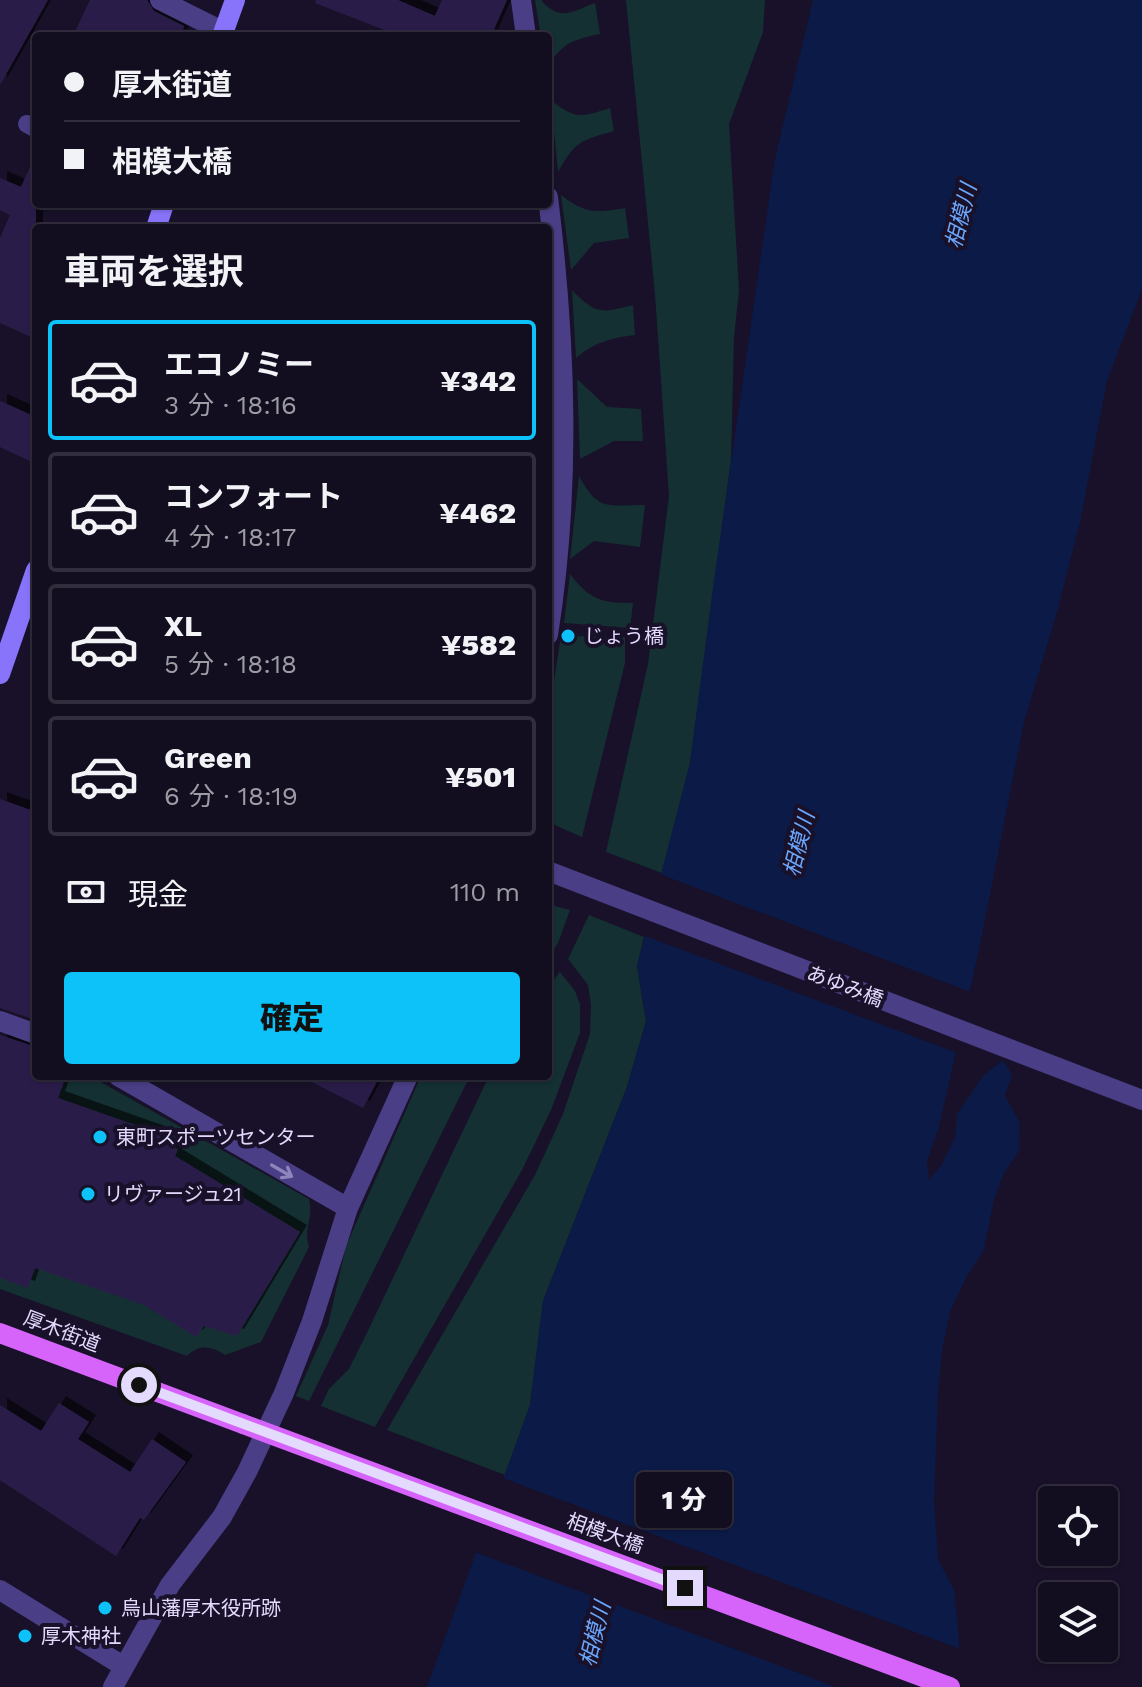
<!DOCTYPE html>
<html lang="ja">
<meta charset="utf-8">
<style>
body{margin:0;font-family:"Work Sans","Noto Sans JP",sans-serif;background:#1f1b2c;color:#f1f3f6;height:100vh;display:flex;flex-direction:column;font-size:30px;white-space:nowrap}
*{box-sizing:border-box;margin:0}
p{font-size:26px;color:#9c9ca4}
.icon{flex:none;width:44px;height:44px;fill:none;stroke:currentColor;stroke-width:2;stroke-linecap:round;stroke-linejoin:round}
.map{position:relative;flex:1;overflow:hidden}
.panel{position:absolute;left:32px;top:224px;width:520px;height:856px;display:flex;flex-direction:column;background:#120d1f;border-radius:8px;box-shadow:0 2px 6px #0004,0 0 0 2px #312d3d}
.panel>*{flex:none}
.hud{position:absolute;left:32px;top:32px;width:520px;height:176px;border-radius:8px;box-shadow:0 2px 6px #0004,0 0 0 2px #312d3d;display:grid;align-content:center;height:176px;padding:0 32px;background:#120d1f}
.tools{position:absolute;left:1038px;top:1486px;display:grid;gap:16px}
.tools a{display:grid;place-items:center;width:80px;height:80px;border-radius:8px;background:#120d1f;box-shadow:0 2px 6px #0004,0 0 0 2px #312d3d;font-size:40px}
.end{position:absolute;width:36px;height:36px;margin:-18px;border:10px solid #e3dafe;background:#111;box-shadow:0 0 0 4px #111}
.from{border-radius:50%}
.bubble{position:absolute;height:56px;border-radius:8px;background:#120d1f;box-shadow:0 2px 6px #0004,0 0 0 2px #312d3d;font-size:26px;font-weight:800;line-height:56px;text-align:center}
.hud b{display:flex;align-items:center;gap:28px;height:76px;font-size:30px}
.hud b+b{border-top:2px solid #312d3d}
.hud i{width:20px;height:20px;background:#f1f3f6}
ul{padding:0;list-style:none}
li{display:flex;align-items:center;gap:24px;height:120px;margin:0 16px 12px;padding:0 16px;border:4px solid #312d3d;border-radius:8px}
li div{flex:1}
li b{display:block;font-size:30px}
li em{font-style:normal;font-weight:800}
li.selected{border-color:#0cc2f8}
li>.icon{width:72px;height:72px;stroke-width:1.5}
h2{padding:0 32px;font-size:36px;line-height:96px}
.pay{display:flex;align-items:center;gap:20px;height:88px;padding:0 32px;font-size:30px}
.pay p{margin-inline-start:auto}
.primary-button{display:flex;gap:16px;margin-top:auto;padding:16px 32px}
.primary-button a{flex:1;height:92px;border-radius:8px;background:#0cc2f8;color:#111;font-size:32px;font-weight:800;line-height:92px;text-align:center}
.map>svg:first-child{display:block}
.green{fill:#143033}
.water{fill:#0c1a47}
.pier{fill:#181129}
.building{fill:#2c1e49;filter:url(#shadow)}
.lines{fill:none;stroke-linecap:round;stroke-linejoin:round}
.service{stroke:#4a3e86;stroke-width:18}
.minor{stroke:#4a3e86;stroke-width:20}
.tertiary{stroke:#4a3e86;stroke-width:20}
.secondary{stroke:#8874fb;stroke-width:20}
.primary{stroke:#d664fb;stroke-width:20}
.primary-bridge{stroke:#d664fb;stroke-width:20}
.oneway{stroke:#8f84bc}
.route{stroke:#e3dafe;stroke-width:10}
.poi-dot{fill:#0cc2f8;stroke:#181129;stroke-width:3}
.labels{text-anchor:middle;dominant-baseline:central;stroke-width:8;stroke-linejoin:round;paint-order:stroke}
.poi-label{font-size:20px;fill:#e3dafe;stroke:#181129;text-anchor:start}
.street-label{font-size:20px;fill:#e3dafe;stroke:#181129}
.water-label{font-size:22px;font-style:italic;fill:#6ba6fb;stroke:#181129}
</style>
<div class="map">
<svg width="1142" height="1687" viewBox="0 0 1142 1687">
<defs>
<filter id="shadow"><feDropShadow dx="7" dy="-7" stdDeviation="0" flood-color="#0009"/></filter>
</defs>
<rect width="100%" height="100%" fill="#181129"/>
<path class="green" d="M535,0h6c19,22 30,12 54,3l5,31c-28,6 -36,8 -52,32v-30h-7z
M626,0h139l-2,32 -34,92 10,166 -5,47 -3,123 -41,303 -28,110 -56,-21 42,-188 21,-168 -14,-202z
M551,100c24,20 31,17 59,8l4,23c-35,10 -38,10 -56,41z
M561,195c25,19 34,18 64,13l4,30 -35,5 -23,27z
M572,290c24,25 30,23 61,15l2,30c-24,3 -40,7 -59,23z
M577,379l30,28 34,2 2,32h-29l-34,18z
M579,476c19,36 29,29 66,29l-5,42 -46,-6 -24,18z
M570,574c20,26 31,29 63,29l-3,25 -66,-5z
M561,636l64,1v26l-43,174 -34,-15v-104z
M548,904l22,6 -12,33 -10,16z
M589,915l55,22 -7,29 9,55 -19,66 -84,214 -13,104 -25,70 -118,-45 148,-255 28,-61 27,-80 1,-29 -3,-20 -20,-26z
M560,972l15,19 5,13v29l-29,77 -29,60 -147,257 -54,-21 8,-17 20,-20 15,-30 125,-263h59v-89z
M0,1038l36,38h54l219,123c5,23 -6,26 0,48l-48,95 -36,13c-13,-9 -26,-11 -38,1l-187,-67z
M421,1076h49l-161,325 -13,-5 32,-71 18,-79z"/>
<path class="water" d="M813,0h329v289l-35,92 -27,141 -23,90 -33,110 -46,232 -39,173 -12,34 2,19 13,-16 13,-27 2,-23 26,-38 20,-16 9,15 -7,20 15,28 -1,28 -16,24 -9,25 -11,52 -15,22 -17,35 -9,41 -4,43 -4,107 4,59 16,31 5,50 -1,47h-531l103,-282 13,-104 84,-214 19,-66 -9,-55 53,-203 24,-183 61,-421z"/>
<path class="pier" d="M657,873l316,120 -13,61 -320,-120z
M500,1477l463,173 -1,37h-126l-364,-136z"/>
<path class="building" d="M0,0h48l-48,85z
M90,0h57l7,11 30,15 -3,10h-108z
M316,0h82l37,16 7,-16h65l-16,36h-91l-85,-33z
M36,153v186l-36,-16v-85l10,-23 -10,-5v-32l21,9z
M0,401l36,16v47l-36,-17z
M0,799l36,13v208l-36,-12z
M0,1035l36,12v29h30l-8,22 103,36 -2,8 19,7 -3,7 125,76 -63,104 -33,-10 -8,11 -52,-32 -109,-37 -7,20 -28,-10z
M300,1076h80l-17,32z
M59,1403l30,19 -11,17 52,33 22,-33 34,23 -42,58 -4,-2 -24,38 -116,-76v-75l41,26z"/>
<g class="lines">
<path class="service" d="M27,124l9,5"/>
<path class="minor" d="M160,0l64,32
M521,0l5,36
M548,197c18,147 23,292 0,438
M0,1021l36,13
M118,1076l230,132
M0,1590l123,76
M113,1687l57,-102 52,-68 25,-45 37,-79 28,-72 36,-113 60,-132"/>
<path class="tertiary" d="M548,871l594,229"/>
<path class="secondary" d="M222,36l13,-36
M156,228l8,-24
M0,674l36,-104"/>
<path class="primary" d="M0,1333l243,91"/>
<path class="primary-bridge" d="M243,1424l707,263"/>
</g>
<defs><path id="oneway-shaft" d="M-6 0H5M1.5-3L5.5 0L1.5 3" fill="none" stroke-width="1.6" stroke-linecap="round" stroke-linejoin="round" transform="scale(2)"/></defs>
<use class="oneway" href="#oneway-shaft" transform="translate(282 1171) rotate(30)"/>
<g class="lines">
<path class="route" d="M139,1385l546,203"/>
</g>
<g class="poi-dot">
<circle cx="568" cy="636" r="8"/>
<circle cx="100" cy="1137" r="8"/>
<circle cx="88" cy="1194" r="8"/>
<circle cx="105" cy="1608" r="8"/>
<circle cx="25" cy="1636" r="8"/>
</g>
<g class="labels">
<g class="poi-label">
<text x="584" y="636">じょう橋</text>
<text x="116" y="1137">東町スポーツセンター</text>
<text x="104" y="1194">リヴァージュ21</text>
<text x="121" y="1608">烏山藩厚木役所跡</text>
<text x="41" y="1636">厚木神社</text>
</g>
<g class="street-label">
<text transform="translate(845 986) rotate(21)">あゆみ橋</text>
<text transform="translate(62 1331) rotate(21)">厚木街道</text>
<text transform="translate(605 1533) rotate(20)">相模大橋</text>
</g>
<g class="water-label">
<text transform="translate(961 216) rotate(-76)">相模川</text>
<text transform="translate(799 844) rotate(-76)">相模川</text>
<text transform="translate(595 1634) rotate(-76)">相模川</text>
</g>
</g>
</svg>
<div class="tools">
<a><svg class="icon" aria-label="locate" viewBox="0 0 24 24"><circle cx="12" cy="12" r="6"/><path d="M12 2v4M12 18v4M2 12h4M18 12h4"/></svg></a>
<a><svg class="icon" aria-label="layers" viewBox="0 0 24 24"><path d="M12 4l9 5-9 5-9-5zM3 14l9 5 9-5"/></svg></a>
</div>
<i class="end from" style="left:139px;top:1385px"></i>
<i class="end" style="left:685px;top:1588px"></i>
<div class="bubble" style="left:636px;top:1472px;width:96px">1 分</div>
<div class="hud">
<b><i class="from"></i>厚木街道</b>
<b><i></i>相模大橋</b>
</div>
<section class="panel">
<h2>車両を選択</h2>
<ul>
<li class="selected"><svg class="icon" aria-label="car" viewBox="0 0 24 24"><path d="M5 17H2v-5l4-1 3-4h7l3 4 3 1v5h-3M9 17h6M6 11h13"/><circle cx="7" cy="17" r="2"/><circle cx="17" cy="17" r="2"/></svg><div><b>エコノミー</b><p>3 分 · 18:16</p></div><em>¥342</em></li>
<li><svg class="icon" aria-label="car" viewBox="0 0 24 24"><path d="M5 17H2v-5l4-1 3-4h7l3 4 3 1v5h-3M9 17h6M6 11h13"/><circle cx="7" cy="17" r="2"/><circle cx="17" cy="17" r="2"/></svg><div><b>コンフォート</b><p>4 分 · 18:17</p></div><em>¥462</em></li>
<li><svg class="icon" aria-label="car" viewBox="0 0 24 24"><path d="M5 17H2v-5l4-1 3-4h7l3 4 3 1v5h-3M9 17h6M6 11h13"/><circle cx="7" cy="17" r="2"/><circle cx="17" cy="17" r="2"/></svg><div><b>XL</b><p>5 分 · 18:18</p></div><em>¥582</em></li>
<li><svg class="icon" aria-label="car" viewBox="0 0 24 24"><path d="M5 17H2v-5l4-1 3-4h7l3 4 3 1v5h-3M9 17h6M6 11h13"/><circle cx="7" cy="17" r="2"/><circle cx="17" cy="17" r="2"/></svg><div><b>Green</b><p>6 分 · 18:19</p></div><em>¥501</em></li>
</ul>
<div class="pay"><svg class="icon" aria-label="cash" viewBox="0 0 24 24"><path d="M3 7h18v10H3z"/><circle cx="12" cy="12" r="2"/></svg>現金<p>110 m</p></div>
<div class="primary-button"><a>確定</a></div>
</section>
</div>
